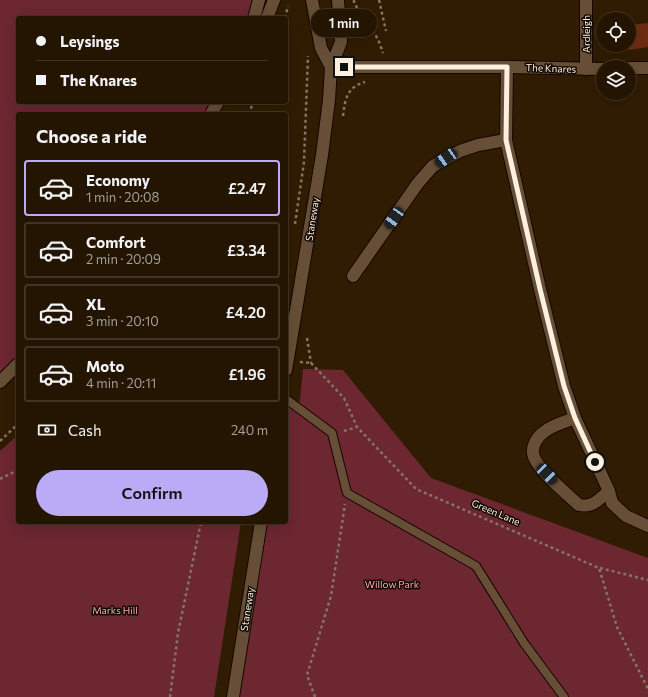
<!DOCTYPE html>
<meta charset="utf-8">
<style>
body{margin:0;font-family:Commissioner,sans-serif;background:#2c1e0c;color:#f1f3f6;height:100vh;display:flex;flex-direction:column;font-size:15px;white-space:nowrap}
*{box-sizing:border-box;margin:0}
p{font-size:13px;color:#a39f99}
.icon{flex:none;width:22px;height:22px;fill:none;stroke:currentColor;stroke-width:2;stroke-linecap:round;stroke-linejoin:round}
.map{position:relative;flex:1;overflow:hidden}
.details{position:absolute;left:16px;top:112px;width:272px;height:412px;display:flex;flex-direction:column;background:#241502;border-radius:4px;box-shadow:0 4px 16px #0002,0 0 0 1px #413424}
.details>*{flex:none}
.guide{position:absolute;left:16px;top:16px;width:272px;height:88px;border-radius:4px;box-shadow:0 4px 16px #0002,0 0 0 1px #413424;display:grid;align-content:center;height:88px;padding:0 20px;background:#241502}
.controls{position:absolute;left:596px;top:12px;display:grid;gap:8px}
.controls a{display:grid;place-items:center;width:40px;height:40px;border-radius:50%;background:#241502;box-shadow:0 4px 16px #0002,0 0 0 1px #413424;font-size:20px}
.end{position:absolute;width:18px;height:18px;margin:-9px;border:5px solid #fdf0e1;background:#111;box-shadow:0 0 0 2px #111}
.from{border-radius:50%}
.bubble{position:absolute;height:28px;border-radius:14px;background:#241502;box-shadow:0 4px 16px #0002,0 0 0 1px #413424;font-size:13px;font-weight:600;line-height:28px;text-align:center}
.car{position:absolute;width:12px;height:24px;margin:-12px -6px;border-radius:5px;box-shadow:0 0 3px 1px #0007;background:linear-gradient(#222 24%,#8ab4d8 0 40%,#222 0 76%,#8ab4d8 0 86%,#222 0)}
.guide b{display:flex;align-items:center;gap:14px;height:38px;font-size:15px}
.guide b+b{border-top:1px solid #413424}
.guide i{width:10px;height:10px;background:#f1f3f6}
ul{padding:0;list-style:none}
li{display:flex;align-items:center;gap:12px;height:56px;margin:0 8px 6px;padding:0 12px;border:2px solid #413424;border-radius:4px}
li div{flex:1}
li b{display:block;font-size:15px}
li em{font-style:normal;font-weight:600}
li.active{border-color:#bbaaf6}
li>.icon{width:36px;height:36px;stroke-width:1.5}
h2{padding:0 20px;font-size:18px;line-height:48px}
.pay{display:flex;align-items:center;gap:10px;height:44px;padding:0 20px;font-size:15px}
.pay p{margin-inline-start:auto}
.action{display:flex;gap:8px;margin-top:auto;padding:8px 20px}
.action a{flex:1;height:46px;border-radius:24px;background:#bbaaf6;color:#111;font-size:16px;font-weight:600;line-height:46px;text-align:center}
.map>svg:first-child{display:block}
.green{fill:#6c2731}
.building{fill:#6d2c11}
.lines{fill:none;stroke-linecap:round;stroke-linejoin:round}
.lane-casing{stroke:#170500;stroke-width:10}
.street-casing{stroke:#170500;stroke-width:14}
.secondary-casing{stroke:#170500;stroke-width:14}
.path{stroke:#85745f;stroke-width:2.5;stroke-dasharray:3 3;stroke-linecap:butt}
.lane{stroke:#664f36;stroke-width:8}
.street{stroke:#664f36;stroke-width:12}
.secondary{stroke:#664f36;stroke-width:12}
.route{stroke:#fdf0e1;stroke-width:5}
.labels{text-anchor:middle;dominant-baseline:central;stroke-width:3;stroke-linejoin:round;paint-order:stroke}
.street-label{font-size:10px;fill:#fdf0e1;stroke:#110802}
.park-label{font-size:10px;fill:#faabb1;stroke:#110802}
</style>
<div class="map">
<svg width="648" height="697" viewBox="0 0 648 697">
<rect width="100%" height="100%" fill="#301c03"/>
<path class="green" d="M0,0h255l-6,18h-231v84h200l-7,12h-193v250l-18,18z
M303,369l40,1 88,108 217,80v139h-415l28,-175h25v-123l13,9z
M18,435v87h223l-27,175h-214v-246z"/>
<path class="building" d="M648,23v24l-19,3v-25z"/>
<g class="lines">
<g class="lane-casing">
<path id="lane" d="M286,399l46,34 15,60 129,73 48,77 40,54"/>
</g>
<g class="street-casing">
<path id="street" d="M507,67l-1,73 34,149 24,97 11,32 34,73 3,12 14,13 22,10
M586,69v-69
M353,276l65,-93 15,-17 27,-15 18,-6 28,-5
M575,418c-10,4 -23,7 -31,14 -6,4 -12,13 -11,21 1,14 35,42 46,52 14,3 20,-6 30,-14"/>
</g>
<g class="secondary-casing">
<path id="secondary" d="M312,0l9,48 10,19
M254,18l5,-18
M267,18l7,-18
M331,67h176l96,2
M629,68h19
M211,114l7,-12
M286,370l36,-215 7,-55 2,-33 10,-25 -3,-42
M0,382l18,-18
M233,697l28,-175"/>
</g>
<path class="path" d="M354,0v3l24,36 5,14
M379,0l7,31
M285,18l3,-12
M248,114l6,-12
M343,116c2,-17 4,-29 22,-34
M295,224l9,-62 4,-106
M307,338l4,25
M300,362l11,1
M311,363l33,35 13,29 59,62 183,79 18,59 31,62
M344,431l13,-4
M0,441l18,-17
M0,479l18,-9
M600,568l48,12
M170,697l8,-64 23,-111
M315,697l-8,-22 24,-79 14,-92"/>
<use href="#lane" class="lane"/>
<use href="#street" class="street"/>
<use href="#secondary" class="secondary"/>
</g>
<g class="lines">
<path class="route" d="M344,67h163l-1,73 34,149 24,97 11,32 20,44"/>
</g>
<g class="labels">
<g class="street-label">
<text transform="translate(586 34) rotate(-90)">Ardleigh</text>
<text transform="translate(551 68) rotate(2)">The Knares</text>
<text transform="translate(312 219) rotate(-81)">Staneway</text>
<text transform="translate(496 512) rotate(23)">Green Lane</text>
<text transform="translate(247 609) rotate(-81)">Staneway</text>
</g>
<g class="park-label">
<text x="392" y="584">Willow Park</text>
<text x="115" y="610">Marks Hill</text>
</g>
</g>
</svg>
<div class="controls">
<a><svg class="icon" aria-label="locate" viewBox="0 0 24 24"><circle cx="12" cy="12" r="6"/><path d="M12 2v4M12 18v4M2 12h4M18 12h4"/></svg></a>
<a><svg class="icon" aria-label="layers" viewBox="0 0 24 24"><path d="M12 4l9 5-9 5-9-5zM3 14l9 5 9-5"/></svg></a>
</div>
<i class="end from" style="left:595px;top:462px"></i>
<i class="end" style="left:344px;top:67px"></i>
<div class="bubble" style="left:311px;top:9px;width:66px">1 min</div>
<i class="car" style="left:446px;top:158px;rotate:236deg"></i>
<i class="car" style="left:394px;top:218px;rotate:215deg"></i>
<i class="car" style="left:547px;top:474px;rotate:135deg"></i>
<div class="guide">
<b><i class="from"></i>Leysings</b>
<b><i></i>The Knares</b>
</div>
<section class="details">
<h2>Choose a ride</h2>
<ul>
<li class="active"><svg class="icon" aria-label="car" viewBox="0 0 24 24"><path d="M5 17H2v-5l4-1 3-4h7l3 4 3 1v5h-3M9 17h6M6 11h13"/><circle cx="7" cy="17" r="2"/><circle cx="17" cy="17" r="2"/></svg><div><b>Economy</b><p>1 min · 20:08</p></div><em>£2.47</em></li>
<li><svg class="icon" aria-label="car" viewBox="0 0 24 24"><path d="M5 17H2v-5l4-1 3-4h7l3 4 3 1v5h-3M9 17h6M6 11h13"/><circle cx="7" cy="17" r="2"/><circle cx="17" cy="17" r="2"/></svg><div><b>Comfort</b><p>2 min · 20:09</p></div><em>£3.34</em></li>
<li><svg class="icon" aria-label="car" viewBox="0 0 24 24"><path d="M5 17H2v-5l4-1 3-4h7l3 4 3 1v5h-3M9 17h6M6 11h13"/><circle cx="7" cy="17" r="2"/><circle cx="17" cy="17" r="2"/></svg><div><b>XL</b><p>3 min · 20:10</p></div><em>£4.20</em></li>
<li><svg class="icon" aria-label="car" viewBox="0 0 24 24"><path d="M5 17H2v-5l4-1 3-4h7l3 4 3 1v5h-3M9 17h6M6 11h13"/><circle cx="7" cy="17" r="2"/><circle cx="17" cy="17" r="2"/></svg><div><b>Moto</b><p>4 min · 20:11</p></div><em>£1.96</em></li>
</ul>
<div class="pay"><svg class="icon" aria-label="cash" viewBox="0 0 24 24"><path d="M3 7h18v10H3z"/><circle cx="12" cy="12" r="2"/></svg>Cash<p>240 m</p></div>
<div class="action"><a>Confirm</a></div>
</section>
</div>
